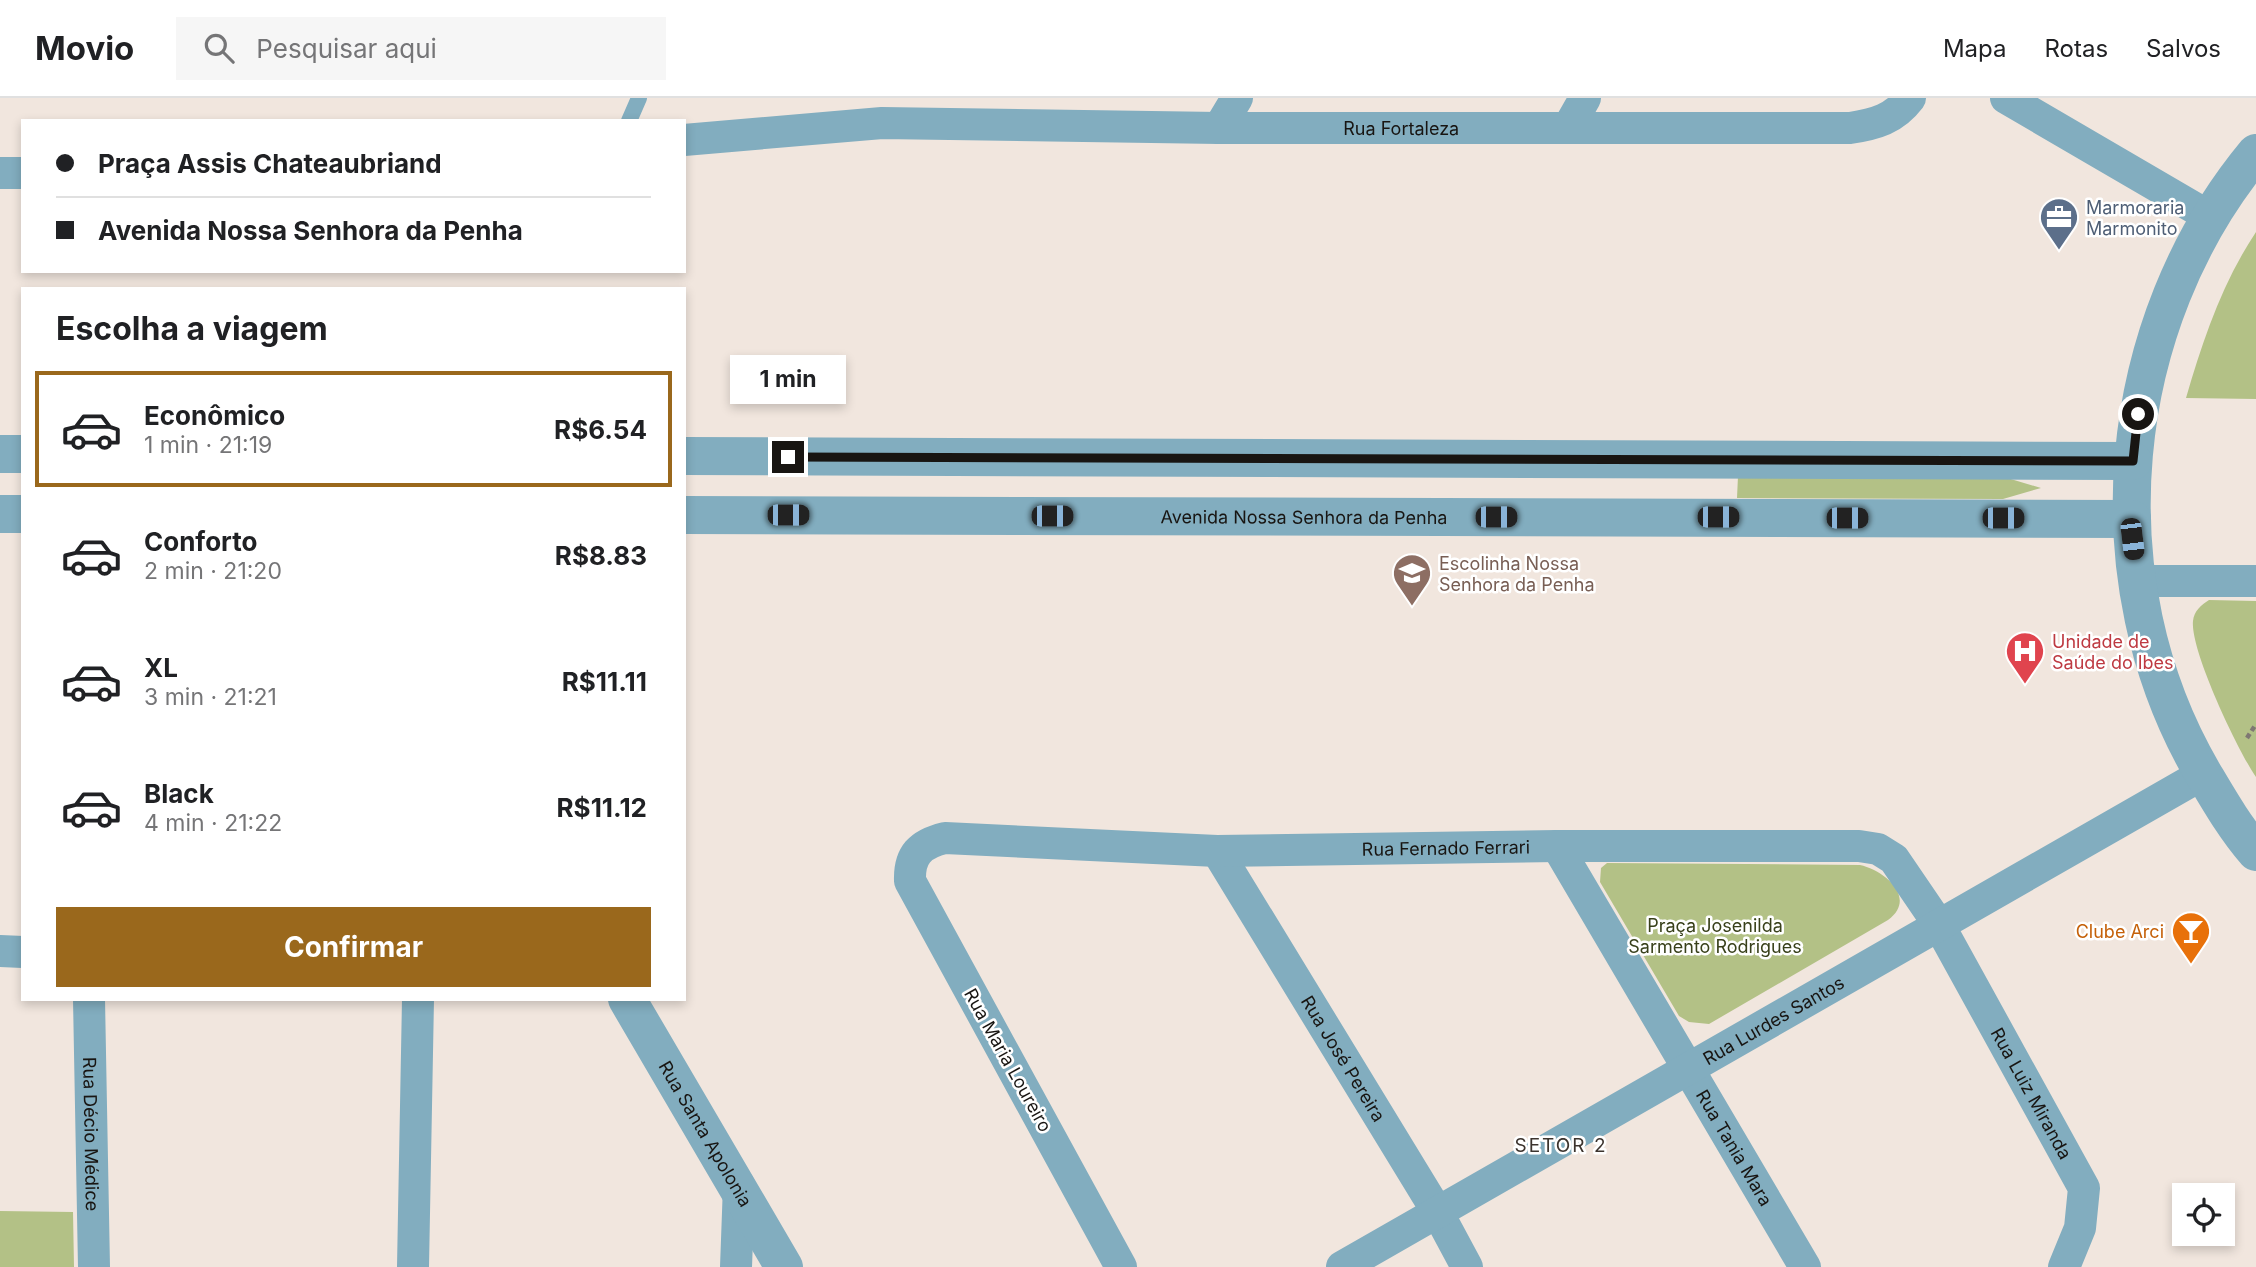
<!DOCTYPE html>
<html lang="pt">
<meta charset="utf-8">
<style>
body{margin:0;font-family:Inter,sans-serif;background:#f6f6f6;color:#202124;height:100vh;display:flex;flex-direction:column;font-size:26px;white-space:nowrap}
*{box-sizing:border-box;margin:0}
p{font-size:23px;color:#757577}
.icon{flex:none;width:38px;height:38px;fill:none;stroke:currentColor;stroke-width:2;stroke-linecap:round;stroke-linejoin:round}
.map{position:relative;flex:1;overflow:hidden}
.panel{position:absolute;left:21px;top:189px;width:665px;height:714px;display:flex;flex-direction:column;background:#fff;border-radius:0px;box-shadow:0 4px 10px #0003}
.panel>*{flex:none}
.hud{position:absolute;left:21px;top:21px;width:665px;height:154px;border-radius:0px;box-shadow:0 4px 10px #0003;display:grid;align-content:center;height:154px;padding:0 35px;background:#fff}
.controls{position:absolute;left:2172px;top:1085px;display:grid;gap:14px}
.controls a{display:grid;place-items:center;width:63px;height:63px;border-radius:0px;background:#fff;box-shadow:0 4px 10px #0003;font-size:35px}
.end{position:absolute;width:32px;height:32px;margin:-16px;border:9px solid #181512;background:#fff;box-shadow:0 0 0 4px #fff}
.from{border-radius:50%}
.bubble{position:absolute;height:49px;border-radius:0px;background:#fff;box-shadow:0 4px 10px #0003;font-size:23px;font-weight:700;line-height:49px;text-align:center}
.car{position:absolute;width:21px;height:42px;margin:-21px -10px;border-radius:9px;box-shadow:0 0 5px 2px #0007;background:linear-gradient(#222 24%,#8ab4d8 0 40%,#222 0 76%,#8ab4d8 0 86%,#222 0)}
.hud b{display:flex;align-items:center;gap:24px;height:66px;font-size:26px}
.hud b+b{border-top:2px solid #e0e0e0}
.hud i{width:18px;height:18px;background:#202124}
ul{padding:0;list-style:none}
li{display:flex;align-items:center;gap:21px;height:116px;margin:0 14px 10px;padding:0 21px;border:4px solid transparent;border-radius:0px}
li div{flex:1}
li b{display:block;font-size:26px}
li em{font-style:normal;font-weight:700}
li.selected{border-color:#9a681c}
li>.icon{width:63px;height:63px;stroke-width:1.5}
h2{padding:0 35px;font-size:32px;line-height:84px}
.button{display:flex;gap:14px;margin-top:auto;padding:14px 35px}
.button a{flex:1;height:80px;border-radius:0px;background:#9a681c;color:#fff;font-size:28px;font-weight:700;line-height:80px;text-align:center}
header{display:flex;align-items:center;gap:42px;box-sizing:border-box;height:98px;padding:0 35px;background:#fff;border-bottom:2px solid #e0e0e0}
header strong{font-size:33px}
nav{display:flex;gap:38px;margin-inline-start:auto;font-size:24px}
.search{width:490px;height:63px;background:#f6f6f6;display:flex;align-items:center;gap:18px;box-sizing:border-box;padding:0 24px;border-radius:0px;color:#757577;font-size:26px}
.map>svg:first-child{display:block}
.green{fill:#b3c186}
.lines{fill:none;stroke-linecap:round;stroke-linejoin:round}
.path{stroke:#7f7873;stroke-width:4.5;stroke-dasharray:5 3.5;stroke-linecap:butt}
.service{stroke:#82adbf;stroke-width:16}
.minor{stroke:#82adbf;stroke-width:32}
.tertiary{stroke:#82adbf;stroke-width:38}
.route{stroke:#181512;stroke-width:9}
.labels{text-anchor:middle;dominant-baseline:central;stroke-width:5;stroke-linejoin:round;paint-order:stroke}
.street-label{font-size:18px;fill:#181512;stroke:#fff}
.service-label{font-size:18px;fill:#4e5e75;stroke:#fff;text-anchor:start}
.education-label{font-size:18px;fill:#785e54;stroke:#fff;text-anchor:start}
.health-label{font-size:18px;fill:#be3a42;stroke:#fff;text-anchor:start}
.park-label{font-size:18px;fill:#38401a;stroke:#fff}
.food-label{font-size:18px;fill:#c56008;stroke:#fff;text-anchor:end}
.neighbourhood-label{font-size:19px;letter-spacing:2px;fill:#3c342e;stroke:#fff}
</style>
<header>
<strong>Movio</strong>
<div class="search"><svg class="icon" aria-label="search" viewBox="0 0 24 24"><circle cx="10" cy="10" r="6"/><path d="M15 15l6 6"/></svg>Pesquisar aqui</div>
<nav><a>Mapa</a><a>Rotas</a><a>Salvos</a></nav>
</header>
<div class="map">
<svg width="2256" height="1169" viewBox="0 0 2256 1169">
<rect width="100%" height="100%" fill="#f1e6de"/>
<path class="green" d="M2256,134v167l-70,-1c17,-58 36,-115 70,-166z
M1738,378l266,1 37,11 -38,11 -266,-1z
M2209,502l47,1v176c-18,-26 -66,-127 -63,-156 1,-10 8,-16 16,-21z
M1607,765l253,2c24,5 58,33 28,55l-179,104 -20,-2 -10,-6 -79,-134 1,-14z
M0,1113l73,1 1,55h-74z"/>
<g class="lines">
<path class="path" d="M2247,640l9,-14"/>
<path class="service" d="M629,23l10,-23"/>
<g class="minor">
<path d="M2006,0l204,119"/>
<path d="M1219,30l18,-30"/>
<path d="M1568,30l17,-30"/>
<path id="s1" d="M684,42l198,-17 337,5h631c26,-4 44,-9 60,-30"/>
<path d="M0,75h23"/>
<path d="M2137,483h119"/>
<path id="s2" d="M1557,748l248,421"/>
<path id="s3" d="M1217,753l221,362 29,54"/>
<path d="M0,853l23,1"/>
<path id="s4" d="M89,901l5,268"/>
<path d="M413,1169l5,-268"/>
<path d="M736,1169l3,-82"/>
<path id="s5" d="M1121,1169l-211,-386c-1,-26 10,-37 35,-43l272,13 340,-5h302l19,3 16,10 45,66 145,263 -4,40 -16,39"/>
<path id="s6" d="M1342,1169l861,-493"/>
</g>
<g class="tertiary">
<path d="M2256,55c-142,171 -166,427 -53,620 16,27 32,55 53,79"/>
<path d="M0,356h23"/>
<path d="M684,358l1449,5"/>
<path d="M0,416h23"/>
<path id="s7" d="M684,417l1448,4"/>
<path id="s8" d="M627,901l157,268"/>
</g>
</g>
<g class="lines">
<path class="route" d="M788,359l1345,4 5,-47"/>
</g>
<defs>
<g id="office-pin" transform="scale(2.0125)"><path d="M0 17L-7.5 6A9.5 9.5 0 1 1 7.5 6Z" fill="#5c6f8a" stroke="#fff"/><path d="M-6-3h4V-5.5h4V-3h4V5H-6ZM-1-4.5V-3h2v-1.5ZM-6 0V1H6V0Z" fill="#fff"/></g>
<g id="school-pin" transform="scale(2.0125)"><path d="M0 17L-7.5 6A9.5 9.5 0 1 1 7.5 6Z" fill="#8d6e63" stroke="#fff"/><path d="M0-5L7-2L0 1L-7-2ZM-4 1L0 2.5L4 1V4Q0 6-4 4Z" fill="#fff"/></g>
<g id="hospital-pin" transform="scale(2.0125)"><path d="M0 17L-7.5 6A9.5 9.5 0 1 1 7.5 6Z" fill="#e0444e" stroke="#fff"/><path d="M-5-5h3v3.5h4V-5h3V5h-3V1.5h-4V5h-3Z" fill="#fff"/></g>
<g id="bar-pin" transform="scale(2.0125)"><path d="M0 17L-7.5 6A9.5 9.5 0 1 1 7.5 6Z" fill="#e8710a" stroke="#fff"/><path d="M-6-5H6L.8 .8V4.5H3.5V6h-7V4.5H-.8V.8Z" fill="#fff"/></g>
</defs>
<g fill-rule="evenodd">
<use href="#office-pin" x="2059" y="119"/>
<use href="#school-pin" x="1412" y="475"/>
<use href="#hospital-pin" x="2025" y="553"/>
<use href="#bar-pin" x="2191" y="833"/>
</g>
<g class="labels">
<g class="street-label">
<text stroke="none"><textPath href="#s1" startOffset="718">Rua Fortaleza</textPath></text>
<text stroke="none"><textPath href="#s7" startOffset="620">Avenida Nossa Senhora da Penha</textPath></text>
<text stroke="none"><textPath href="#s5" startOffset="1003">Rua Fernado Ferrari</textPath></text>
<text stroke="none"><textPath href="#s6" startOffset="497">Rua Lurdes Santos</textPath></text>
<text stroke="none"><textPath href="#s3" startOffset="243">Rua José Pereira</textPath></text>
<text transform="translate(1008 962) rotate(61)">Rua Maria Loureiro</text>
<text stroke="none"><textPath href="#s5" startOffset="1726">Rua Luiz Miranda</textPath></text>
<text stroke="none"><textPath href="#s4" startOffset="135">Rua Décio Médice</textPath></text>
<text stroke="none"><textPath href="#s8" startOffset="156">Rua Santa Apolonia</textPath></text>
<text stroke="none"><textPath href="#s2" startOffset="350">Rua Tania Mara</textPath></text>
</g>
<g class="service-label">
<text x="2086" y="109">Marmoraria<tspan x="2086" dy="21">Marmonito</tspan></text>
</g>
<g class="education-label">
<text x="1439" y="465">Escolinha Nossa<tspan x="1439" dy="21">Senhora da Penha</tspan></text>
</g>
<g class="health-label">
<text x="2052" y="543">Unidade de<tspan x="2052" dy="21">Saúde do Ibes</tspan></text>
</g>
<g class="park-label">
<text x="1715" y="827">Praça Josenilda<tspan x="1715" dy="21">Sarmento Rodrigues</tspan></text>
</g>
<g class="food-label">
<text x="2164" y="833">Clube Arci</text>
</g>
<g class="neighbourhood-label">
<text x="1561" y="1047">SETOR 2</text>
</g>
</g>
</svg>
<div class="controls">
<a><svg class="icon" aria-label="locate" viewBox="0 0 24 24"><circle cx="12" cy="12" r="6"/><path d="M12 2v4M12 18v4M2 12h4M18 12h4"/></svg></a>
</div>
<i class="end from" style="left:2138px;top:316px"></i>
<i class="end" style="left:788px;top:359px"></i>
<div class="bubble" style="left:730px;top:257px;width:116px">1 min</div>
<i class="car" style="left:788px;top:417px;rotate:90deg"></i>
<i class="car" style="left:1052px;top:418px;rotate:90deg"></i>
<i class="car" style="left:1496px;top:419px;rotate:90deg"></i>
<i class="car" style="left:1718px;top:419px;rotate:90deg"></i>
<i class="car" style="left:1847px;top:420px;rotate:90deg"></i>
<i class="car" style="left:2003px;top:420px;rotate:90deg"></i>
<i class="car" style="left:2132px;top:441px;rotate:173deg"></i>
<div class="hud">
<b><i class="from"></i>Praça Assis Chateaubriand</b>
<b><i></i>Avenida Nossa Senhora da Penha</b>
</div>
<section class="panel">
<h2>Escolha a viagem</h2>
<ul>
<li class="selected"><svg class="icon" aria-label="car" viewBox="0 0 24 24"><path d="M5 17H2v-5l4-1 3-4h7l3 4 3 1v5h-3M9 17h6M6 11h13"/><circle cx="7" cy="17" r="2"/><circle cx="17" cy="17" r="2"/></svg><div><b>Econômico</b><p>1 min · 21:19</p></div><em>R$6.54</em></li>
<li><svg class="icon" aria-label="car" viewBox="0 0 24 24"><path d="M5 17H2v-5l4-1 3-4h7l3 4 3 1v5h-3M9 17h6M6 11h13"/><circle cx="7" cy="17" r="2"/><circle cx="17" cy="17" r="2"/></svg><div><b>Conforto</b><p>2 min · 21:20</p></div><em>R$8.83</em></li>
<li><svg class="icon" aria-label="car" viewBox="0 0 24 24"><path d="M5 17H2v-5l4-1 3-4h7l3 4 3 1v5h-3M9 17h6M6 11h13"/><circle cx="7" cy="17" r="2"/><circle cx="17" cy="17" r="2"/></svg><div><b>XL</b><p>3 min · 21:21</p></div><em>R$11.11</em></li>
<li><svg class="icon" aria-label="car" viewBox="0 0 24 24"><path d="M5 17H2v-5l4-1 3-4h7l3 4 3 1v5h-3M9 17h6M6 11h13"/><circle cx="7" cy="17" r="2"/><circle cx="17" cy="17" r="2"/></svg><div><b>Black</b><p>4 min · 21:22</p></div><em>R$11.12</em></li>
</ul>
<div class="button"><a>Confirmar</a></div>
</section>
</div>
